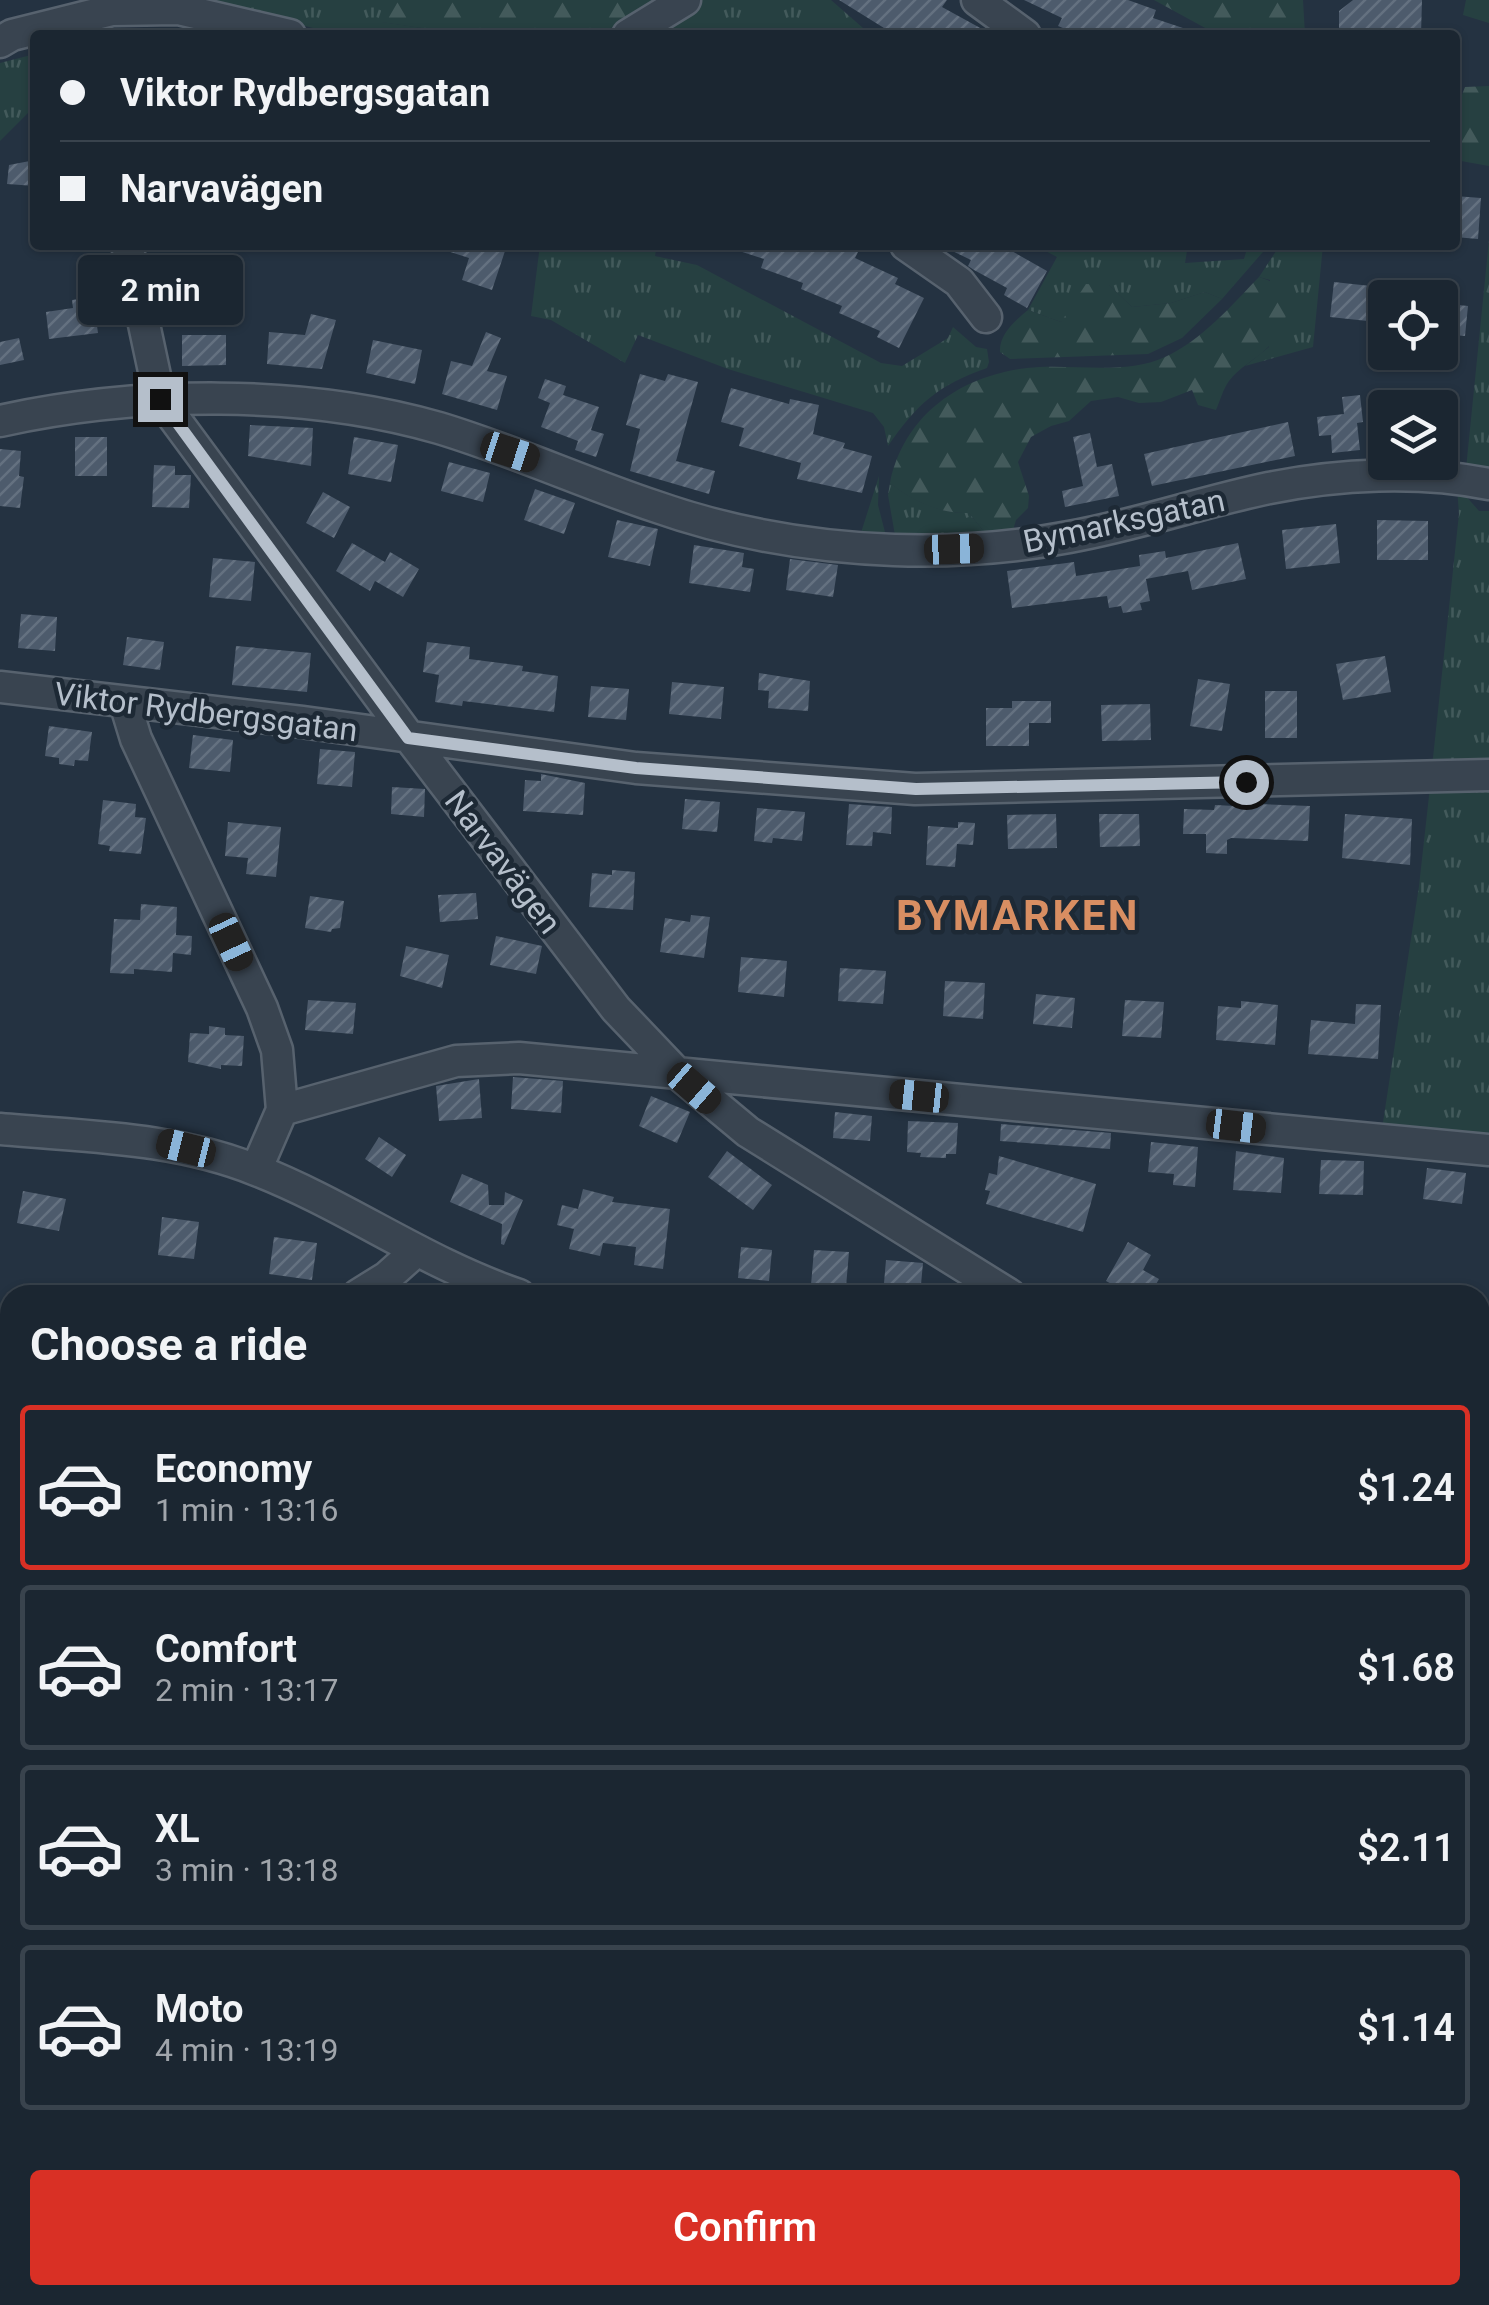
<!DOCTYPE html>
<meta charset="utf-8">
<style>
body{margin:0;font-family:Roboto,sans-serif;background:#242e39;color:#f1f3f6;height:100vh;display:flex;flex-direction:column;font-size:38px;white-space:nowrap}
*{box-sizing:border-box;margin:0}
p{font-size:32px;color:#a0a5ab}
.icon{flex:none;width:55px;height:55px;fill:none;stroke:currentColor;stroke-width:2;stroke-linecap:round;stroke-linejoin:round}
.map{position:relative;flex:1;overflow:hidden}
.side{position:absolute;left:0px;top:1285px;width:1490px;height:1020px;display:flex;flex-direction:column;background:#1b2631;border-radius:30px 30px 0 0;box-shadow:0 2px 8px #0004,0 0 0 2px #39434d}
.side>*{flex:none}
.top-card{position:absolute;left:30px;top:30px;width:1430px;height:220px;border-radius:10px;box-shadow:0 2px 8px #0004,0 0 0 2px #39434d;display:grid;align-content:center;height:220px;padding:0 30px;background:#1b2631}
.controls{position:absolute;left:1368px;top:280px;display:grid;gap:20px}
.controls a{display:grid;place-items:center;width:90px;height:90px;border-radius:10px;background:#1b2631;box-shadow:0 2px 8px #0004,0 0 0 2px #39434d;font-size:50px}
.end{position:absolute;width:45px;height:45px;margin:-22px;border:12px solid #b5bfcb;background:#111;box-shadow:0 0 0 5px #111}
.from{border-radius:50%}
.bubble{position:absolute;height:70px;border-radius:10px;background:#1b2631;box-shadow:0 2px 8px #0004,0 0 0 2px #39434d;font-size:32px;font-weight:600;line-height:70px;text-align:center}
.car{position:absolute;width:30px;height:60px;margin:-30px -15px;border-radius:12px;box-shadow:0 0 8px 2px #0007;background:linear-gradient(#222 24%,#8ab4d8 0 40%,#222 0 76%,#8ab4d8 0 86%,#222 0)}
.top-card b{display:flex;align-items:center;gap:35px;height:95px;font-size:38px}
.top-card b+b{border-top:2px solid #39434d}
.top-card i{width:25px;height:25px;background:#f1f3f6}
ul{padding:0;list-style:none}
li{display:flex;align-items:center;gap:30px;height:165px;margin:0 20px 15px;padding:0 10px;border:5px solid #39434d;border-radius:10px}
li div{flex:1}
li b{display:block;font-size:38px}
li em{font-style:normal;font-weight:600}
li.selected{border-color:#d93025}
li>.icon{width:90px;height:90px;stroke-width:1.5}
h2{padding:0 30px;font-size:45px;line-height:120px}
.cta{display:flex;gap:20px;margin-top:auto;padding:20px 30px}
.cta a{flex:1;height:115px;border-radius:10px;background:#d93025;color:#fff;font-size:40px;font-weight:600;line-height:115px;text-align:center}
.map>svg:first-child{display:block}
.grass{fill:url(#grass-tufts)}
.forest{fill:url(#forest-firs)}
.building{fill:url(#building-hatch)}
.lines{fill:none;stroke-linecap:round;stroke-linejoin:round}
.minor-casing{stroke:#57626e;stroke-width:35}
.minor{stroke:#394450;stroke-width:30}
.route{stroke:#b5bfcb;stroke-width:12}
.labels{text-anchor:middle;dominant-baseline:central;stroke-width:9;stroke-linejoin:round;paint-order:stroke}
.street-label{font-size:32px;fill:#b5bfcb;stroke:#1d2935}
.district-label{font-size:42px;font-weight:bold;letter-spacing:2.5px;fill:#d88e62;stroke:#1d2935}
</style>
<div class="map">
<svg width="1489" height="2305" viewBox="0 0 1489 2305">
<defs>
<pattern id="grass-tufts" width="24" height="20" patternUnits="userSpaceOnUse" patternTransform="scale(2.5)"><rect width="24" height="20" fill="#264041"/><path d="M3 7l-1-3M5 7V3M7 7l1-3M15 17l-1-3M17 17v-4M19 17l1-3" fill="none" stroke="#435a5b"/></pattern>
<pattern id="forest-firs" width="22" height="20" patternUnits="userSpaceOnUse" patternTransform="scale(2.5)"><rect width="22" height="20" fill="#264041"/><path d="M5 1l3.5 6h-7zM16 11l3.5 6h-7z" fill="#435a5b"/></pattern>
<pattern id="building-hatch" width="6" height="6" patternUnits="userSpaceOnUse" patternTransform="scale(2.5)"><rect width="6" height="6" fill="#4d5b6c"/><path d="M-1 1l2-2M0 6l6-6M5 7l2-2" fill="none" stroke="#647180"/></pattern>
</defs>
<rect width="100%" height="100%" fill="#243241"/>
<path class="grass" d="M205,0h176l1,22 53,8 5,5h-100z
M700,0h131l40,35h-182l-26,-11z
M35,54v52l-35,35v-78z
M1489,240v231l-23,-2z
M540,245h117l-2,11 42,9 184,98 21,3 46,-28 5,-11 23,20 11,2 2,13 -2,6c-49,17 -70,36 -99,78l-4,-19 -11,-14 -145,-44 -90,-34 -13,28 -74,-43 -20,-4z
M1034,245h154l-3,18 59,-4 4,-14h21l-47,54 -17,-7 -34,11 -39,4 -23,-22 -48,37 -33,-12 29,-53z
M1280,245h43l-10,102 -68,19 24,-19 1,-67 -11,-3z
M879,476l-1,29 9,35 -28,-1z
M890,483c21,17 51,31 79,30l21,26 -94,2 -8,-46z
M1457,486l22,25h10v255l-57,1 27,-253z
M1430,787h59v349l-107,-7 37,-243z"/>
<path class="forest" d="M381,0h274l-54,35h-161l-5,-5 -54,-8z
M1154,0h149l2,35h-87z
M1466,0h23v23l-26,-8z
M1489,86v80l-28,-5c-7,-31 -8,-44 4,-74z
M1259,277c40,11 32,49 6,73 -11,10 -26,18 -36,31 -6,8 -9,20 -13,29l-18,-5 -6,-15 -31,12 -22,1 -21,-6 -27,4 -22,20 -18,5 -20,11 -13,25 11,34 -1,12 -12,12 -5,17 -21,2 -21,-26c-29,1 -57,-12 -79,-30 14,-68 70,-107 137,-115 44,-5 97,8 138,-11 36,-16 67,-52 94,-80z
M1086,284l23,1 23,22 39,-4 34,-11 17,7 -40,39 -34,16 -138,5 -10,-7c-1,-18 15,-31 28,-42l33,12z"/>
<path class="building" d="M839,0h108l-5,7 51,28h-113l4,-7z
M1024,0h104l28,10 -3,8 42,14v3h-115l-22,-9 4,-8z
M1353,0h69l-1,35h-82v-24z
M35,160v26l-28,-2 2,-19z
M1455,196l26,2 -3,41 -23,-2z
M439,245h68l-15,45 -30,-10 7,-22 -31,-10z
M731,245h111l16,7 -3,6 43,20 -3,6 29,14 -25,50 -22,-11 3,-6 -41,-18 3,-7 -41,-17 2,-6 -42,-15 3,-9 -34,-11z
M940,245h61l46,26 -20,37 -23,-13 3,-7 -33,-18 -6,-4 3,-6z
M1334,282l46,5 -3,35 -47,-5z
M93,297l5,36 -49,6 -3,-27 27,-4 -1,-8z
M1440,303l28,3 -3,30 -25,-2z
M311,314l25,6 -14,49 -55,-5 2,-32 36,3z
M486,332l15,6 -14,33 20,5 -10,34 -55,-16 9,-33 21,5z
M182,335h44v30l-44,1z
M19,338l5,22 -24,5v-23z
M373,340l49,10 -7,34 -49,-11z
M640,374l25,7 3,-7 30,8 -22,79 39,10 -6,23 -79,-23 10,-42 -14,-4z
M545,379l21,7 -3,9 36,12 -8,23 13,4 -8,23 -21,-7 3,-9 -37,-14 9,-24 -12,-5z
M731,388l58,16 1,-5 29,6 -6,29 32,9 -2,5 29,8 -10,37 -65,-14 4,-16 -62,-17 5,-18 -23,-6z
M1360,395l3,27 -6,1 3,27 -28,3 -1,-18 -12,1 -2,-19 27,-3 -2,-17z
M1288,422l7,34 -143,30 -8,-32z
M250,425l63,3 -2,38 -63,-10z
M1090,433l7,34 15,-3 7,32 -54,11 -3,-16 21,-5 -10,-49z
M75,437h32v39h-32z
M354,437l44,8 -7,37 -43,-8z
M0,449l21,2 -2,25 5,1 -4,31 -20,-2z
M449,462l41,11 -7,29 -42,-11z
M154,465l21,1v9h16l-2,33 -37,-1z
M535,489l40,14 -11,31 -40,-14z
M323,492l27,15 -16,31 -28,-15z
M617,520l41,9 -8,37 -42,-9z
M1377,520l51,1v39h-51z
M1336,524l4,39 -54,6 -4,-39z
M352,543l33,19 5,-10 29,17 -16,28 -28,-16 -5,10 -34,-20z
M1238,543l8,36 -54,11 -4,-19 -42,8 4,22 -10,2 2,7 -19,3 -2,-7 -12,2 -2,-12 -95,12 -5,-37 67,-9 2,14 64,-10 -1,-11 26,-4 1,7z
M694,545l50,8 -2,14 12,2 -4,23 -61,-9z
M213,558l42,4 -4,39 -42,-4z
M790,559l48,6 -5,32 -47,-7z
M21,614l36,3 -2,34 -37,-3z
M127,637l37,5 -4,28 -37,-5z
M427,642l43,5 -1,12 54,7 -1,5 36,5 -4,36 -91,-11 -1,5 -27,-4 4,-27 -16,-3z
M236,646l75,7 -4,39 -75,-7z
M1385,656l6,36 -48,8 -7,-36z
M759,673l51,8 -2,30 -40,-3 1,-17 -11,-1z
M1198,679l32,5 -8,47 -32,-5z
M672,682l52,5 -3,32 -52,-5z
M591,686l38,3 -3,31 -38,-3z
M1265,691h32v47h-32z
M1012,701h39v22h-22v23h-43v-38h26z
M1150,704l1,36 -49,1 -1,-36z
M49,726l43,6 -4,29 -13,-1 -1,6 -15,-2v-6l-14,-2z
M193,735l40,5 -3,32 -41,-4z
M320,749l35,3 -3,35 -35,-3z
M541,774l44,9 -2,32 -60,-4 2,-31 16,1z
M392,787l33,2 -1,28 -33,-3z
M685,799l35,3 -3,30 -35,-3z
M103,800l33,4 -1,13 11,1 -5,36 -32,-3 1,-5 -12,-2z
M849,804l43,3 -1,27 -18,-2 -1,14 -26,-1z
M1256,804l54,2 -2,35 -77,-3 -4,2v14l-21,-1v-19h-23l1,-25 30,1 1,-5 40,2z
M757,808l48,4 -3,29 -29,-3 -1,5 -18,-2z
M1056,814l1,34 -49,1 -1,-34z
M1099,814h40l1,32 -40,1z
M1345,814l67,5 -2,46 -68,-7z
M228,822l53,5 -5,50 -30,-3 2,-16 -23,-2z
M958,822l17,1 -2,22 -16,-1 -2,23 -29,-2 2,-39 30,2z
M612,870l23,2 -2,38 -44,-3 3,-34 20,2z
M476,893l2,26 -38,3 -2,-27z
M310,896l34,5 -4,27 -8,1 -1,3 -26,-4z
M141,904l36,3 -1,28 16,1 -1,19 -18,-2 -1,19 -38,-3v5l-24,-1 4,-54 26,1z
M691,915l19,2 -6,41 -44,-6 5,-34 25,4z
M496,936l46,10 -6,28 -46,-9z
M406,946l43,9 -7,33 -42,-12z
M741,957l46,4 -3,36 -46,-5z
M840,968l46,3 -3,33 -45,-3z
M945,981l40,2 -2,36 -40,-3z
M1036,994l39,4 -3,30 -39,-4z
M308,1000l48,3 -3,31 -48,-4z
M1125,1000l39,2 -3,36 -39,-2z
M1241,1001l37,4 -3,40 -59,-5 2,-34 23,2z
M1356,1004l25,1 -3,54 -70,-5 3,-34 44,4z
M209,1026l16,2v7l19,1 -2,30 -21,-1v4l-33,-7 2,-29 19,1z
M513,1077l50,4 -2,32 -50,-4z
M479,1079l3,39 -43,3 -3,-35z
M651,1096l39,16 -13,31 -38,-17z
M835,1112l37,4 -2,25 -37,-3z
M908,1121l50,2 -2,31h-10v4l-26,-1 1,-4 -14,-1z
M1001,1124l110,9 -1,16 -110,-8z
M379,1137l27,18 -14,22 -27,-18z
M1151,1142l47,5 -3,40 -22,-2 1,-11 -26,-2z
M727,1151l45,34 -19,25 -45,-33z
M1236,1151l48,7 -3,35 -48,-3z
M999,1156l97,28 -13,48 -97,-28 4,-13 -5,-1 4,-17 8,2z
M1321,1160l43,1 -1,34 -44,-1z
M1427,1168l39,5 -4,31 -39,-5z
M462,1174l26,11 1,20h15l1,-13 18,8 -19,45 -3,-1 1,-20 -52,-22z
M583,1189l31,8 -2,5 58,7 -7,60 -29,-4 2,-18 -33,-4 -3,13 -31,-7 5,-20 -17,-4 5,-20 16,4z
M23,1191l43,8 -7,32 -42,-8z
M162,1217l37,5 -5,37 -36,-4z
M274,1237l43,6 -5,37 -43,-6z
M1128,1242l23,13 -8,15 16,9 -9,16h-19l-25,-14z
M741,1247l31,3 -3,31 -31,-3z
M814,1250l35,2 -3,35 -35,-2z
M886,1260l37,3 -3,32h-37z"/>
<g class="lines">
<g class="minor-casing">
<path id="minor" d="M977,0l48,35
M628,35l57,-35
M0,42l12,-7 100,-25 66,-1 112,26
M127,245l33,154 249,338 207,272 60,63 72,60 262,163
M906,245l53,37 27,35
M0,421c136,-30 304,-32 439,7 73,22 143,54 215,78 76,27 159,41 240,44 58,2 117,-2 175,-13 68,-12 133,-35 200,-49 70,-14 149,-18 220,-4
M0,687l302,35 334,46 279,21 574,-14
M125,703l11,36 126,269 15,42 5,60
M0,1129c87,8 174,8 256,41 92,36 168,93 263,125
M256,1170l26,-60 174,-49 63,-3 970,92
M358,1295l29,-18 28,-25
M1480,1359l9,2
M1480,1485l9,3
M0,1500l10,2
M1480,1637l9,4
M1480,1683l9,-3
M0,1780l10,3
M0,2071l10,2
M1480,2102l9,-4
M182,2295v10
M454,2295l7,10
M1103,2295l19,10
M698,2305l5,-10
M1177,2305l11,-10"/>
</g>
<use href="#minor" class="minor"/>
</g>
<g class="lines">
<path class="route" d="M160,399l248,339 228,30 280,21 330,-7"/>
</g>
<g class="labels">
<g class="street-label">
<text transform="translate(1124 521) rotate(-12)">Bymarksgatan</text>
<text transform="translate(206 712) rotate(7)">Viktor Rydbergsgatan</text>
<text transform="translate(503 862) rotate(53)">Narvavägen</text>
</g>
<g class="district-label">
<text x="1018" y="915">BYMARKEN</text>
</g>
</g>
</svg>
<div class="controls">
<a><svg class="icon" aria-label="locate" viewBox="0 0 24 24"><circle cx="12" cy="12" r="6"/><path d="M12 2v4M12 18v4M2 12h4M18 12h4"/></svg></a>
<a><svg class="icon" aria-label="layers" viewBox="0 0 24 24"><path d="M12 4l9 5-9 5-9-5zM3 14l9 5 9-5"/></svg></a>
</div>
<i class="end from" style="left:1246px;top:782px"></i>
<i class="end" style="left:160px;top:399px"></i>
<div class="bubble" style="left:78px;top:255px;width:165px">2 min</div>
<i class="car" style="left:510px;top:452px;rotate:108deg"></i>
<i class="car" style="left:954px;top:549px;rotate:88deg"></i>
<i class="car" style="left:231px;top:942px;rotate:155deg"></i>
<i class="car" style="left:694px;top:1088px;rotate:131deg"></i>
<i class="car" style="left:919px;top:1096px;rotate:276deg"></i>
<i class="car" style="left:1236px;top:1126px;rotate:97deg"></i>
<i class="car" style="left:186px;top:1148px;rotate:284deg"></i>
<div class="top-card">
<b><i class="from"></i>Viktor Rydbergsgatan</b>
<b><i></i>Narvavägen</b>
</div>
<section class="side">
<h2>Choose a ride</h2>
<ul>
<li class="selected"><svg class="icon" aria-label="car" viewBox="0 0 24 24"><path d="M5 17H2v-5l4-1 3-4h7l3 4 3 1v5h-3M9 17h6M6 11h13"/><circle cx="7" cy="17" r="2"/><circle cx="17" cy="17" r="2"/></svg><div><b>Economy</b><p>1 min · 13:16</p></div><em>$1.24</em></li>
<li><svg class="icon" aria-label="car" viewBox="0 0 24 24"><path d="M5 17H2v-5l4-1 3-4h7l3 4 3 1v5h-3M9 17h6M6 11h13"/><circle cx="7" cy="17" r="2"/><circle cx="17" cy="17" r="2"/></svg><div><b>Comfort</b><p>2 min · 13:17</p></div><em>$1.68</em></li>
<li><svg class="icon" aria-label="car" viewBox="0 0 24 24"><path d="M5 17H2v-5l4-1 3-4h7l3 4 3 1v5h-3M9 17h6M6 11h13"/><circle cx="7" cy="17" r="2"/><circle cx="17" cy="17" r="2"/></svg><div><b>XL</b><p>3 min · 13:18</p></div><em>$2.11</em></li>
<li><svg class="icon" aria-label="car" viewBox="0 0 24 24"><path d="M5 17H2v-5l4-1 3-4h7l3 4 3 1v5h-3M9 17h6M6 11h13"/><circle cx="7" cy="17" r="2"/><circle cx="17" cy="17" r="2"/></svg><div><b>Moto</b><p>4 min · 13:19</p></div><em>$1.14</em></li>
</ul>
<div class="cta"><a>Confirm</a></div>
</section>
</div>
